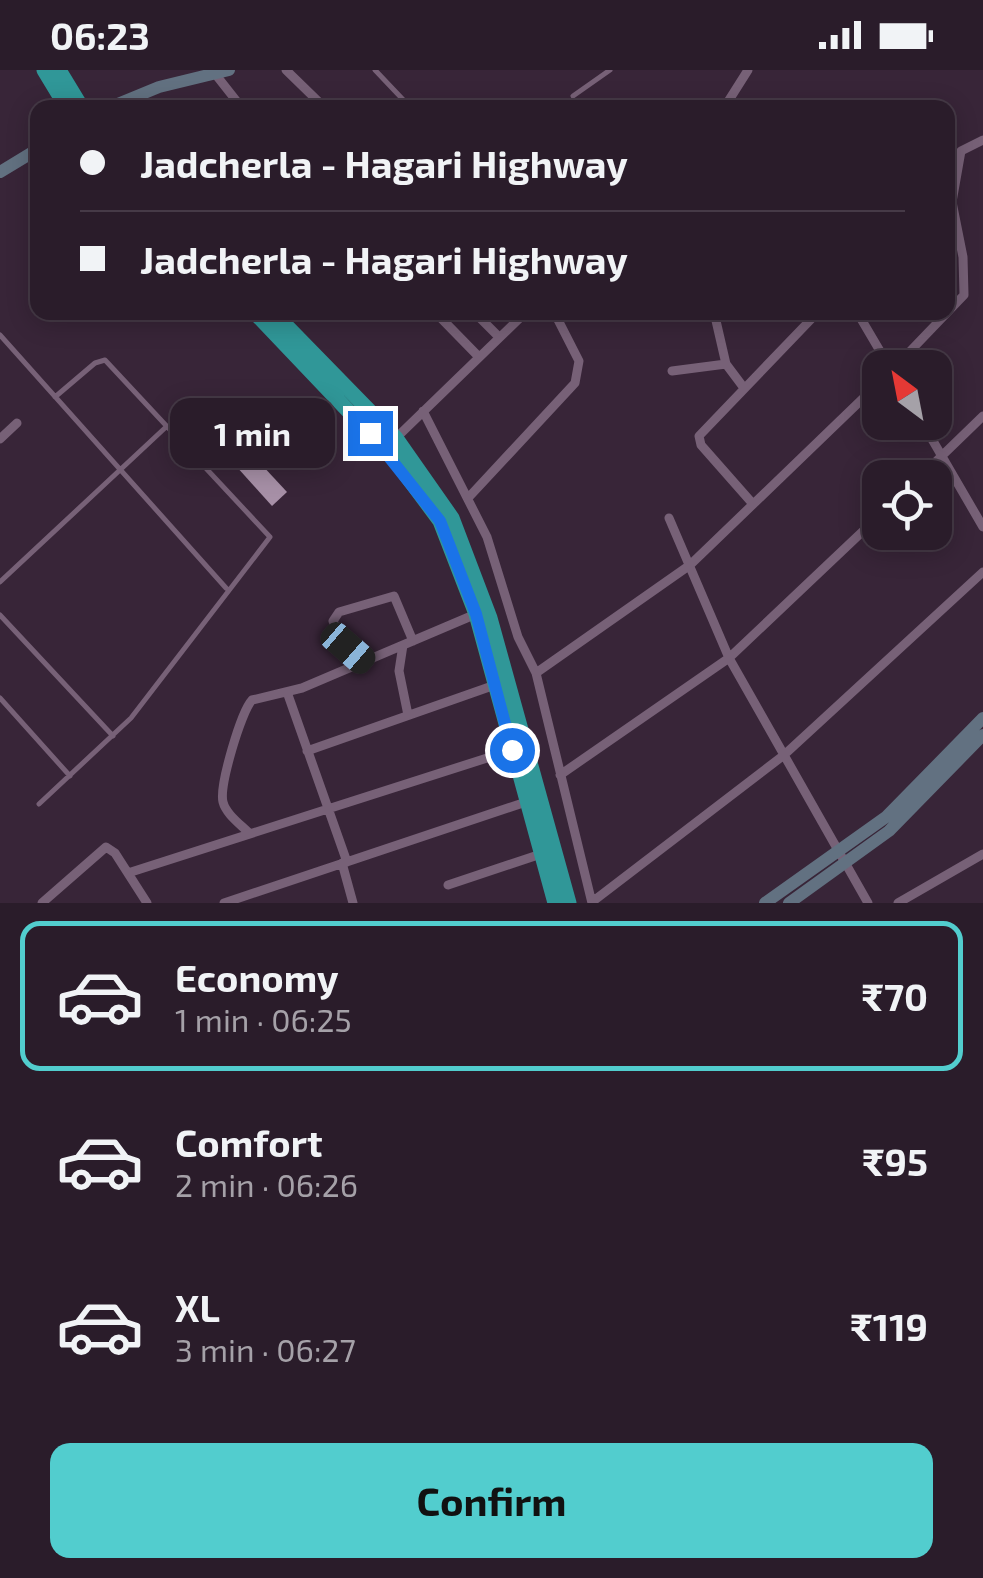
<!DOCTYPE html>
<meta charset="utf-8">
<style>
body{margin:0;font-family:"Exo 2",sans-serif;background:#322532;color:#f1f3f6;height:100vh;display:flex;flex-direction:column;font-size:38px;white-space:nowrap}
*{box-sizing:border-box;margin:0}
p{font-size:32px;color:#a5a1a8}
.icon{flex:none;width:55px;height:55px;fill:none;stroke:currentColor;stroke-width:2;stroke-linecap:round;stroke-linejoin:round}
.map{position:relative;height:833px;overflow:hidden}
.sheet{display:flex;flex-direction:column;background:#2a1c2a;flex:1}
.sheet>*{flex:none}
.top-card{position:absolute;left:30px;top:30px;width:925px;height:220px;border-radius:20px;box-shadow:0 5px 25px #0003,0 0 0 2px #463a47;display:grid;align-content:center;height:220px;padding:0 50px;background:#2a1c2a}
.needle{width:65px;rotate:328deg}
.tools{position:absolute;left:862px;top:280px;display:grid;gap:20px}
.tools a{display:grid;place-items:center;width:90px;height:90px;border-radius:20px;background:#2a1c2a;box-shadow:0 5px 25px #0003,0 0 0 2px #463a47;font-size:50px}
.end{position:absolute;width:45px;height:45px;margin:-22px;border:12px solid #1a73e8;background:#fff;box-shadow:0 0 0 5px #fff}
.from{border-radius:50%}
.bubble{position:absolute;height:70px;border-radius:20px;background:#2a1c2a;box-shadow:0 5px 25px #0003,0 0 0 2px #463a47;font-size:32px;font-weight:700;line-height:70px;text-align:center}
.car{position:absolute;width:30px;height:60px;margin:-30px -15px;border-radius:12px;box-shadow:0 0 8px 2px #0007;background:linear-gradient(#222 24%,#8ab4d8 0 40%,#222 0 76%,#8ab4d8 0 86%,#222 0)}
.top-card b{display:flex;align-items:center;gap:35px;height:95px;font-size:38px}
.top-card b+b{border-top:2px solid #463a47}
.top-card i{width:25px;height:25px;background:#f1f3f6}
ul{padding:18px 0 0;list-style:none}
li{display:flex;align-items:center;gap:30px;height:150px;margin:0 20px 15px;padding:0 30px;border:5px solid transparent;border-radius:20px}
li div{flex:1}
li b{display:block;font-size:38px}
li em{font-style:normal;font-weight:700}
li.on{border-color:#52cdce}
li>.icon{width:90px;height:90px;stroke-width:1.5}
.action{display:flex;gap:20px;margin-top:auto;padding:20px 50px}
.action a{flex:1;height:115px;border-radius:20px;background:#52cdce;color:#111;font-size:40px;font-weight:700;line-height:115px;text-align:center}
.status{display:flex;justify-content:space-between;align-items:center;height:70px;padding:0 50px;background:#2a1c2a;direction:ltr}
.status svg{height:28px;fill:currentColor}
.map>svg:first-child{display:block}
.building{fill:#a790a7}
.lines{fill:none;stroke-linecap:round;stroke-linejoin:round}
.lane{stroke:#776177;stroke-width:5}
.street{stroke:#776177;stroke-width:9}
.secondary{stroke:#627181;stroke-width:12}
.highway{stroke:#309798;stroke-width:15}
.route{stroke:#1a73e8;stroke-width:12}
</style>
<div class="status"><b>06:23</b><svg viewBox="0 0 49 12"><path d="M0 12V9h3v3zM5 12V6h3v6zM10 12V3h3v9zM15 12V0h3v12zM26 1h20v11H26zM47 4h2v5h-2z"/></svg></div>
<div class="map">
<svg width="983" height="833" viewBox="0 0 983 833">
<rect width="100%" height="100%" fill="#382538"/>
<path class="building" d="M232,363l55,59 -15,14 -54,-60z"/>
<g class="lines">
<path class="lane" d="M375,0l36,38
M573,26l37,-26
M0,265l226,253
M0,512l166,-155
M0,545l113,121
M0,628l70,78
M39,734l92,-86 139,-181 -165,-177 -10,3 -40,34"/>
<path class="street" d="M286,0l39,38
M216,5l26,33
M724,38l24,-38
M435,242l43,44
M474,242l25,25
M714,242l12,52 18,24
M857,242l33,56
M894,298l70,-73 -1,-38 -11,-55 9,-51 22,-11
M672,301l54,-7
M423,341l64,126 31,100 18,36 56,230
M922,352l61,105
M396,368l130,-126
M0,369l17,-16
M919,408l64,-62
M469,427l106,-114 4,-22 -25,-49
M753,434l-52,-59 -2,-9 119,-124
M669,448l60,140 139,245
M403,575l-4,26 9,44
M364,591l-24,-23 -7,-17 6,-9 55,-16 19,45
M536,603l154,-108 190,-183
M287,622l60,170
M307,681l188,-66
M560,705l169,-117 151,-143
M249,763c-9,-9 -23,-19 -26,-31 -4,-16 18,-90 29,-102l50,-12 174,-74
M342,793l11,40
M128,803l384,-123
M448,815l93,-31
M592,832l192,-147 199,-183
M42,833l64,-56 9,6 32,50
M224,833l302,-101
M898,833l85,-49"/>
<path class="secondary" d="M108,38l51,-21 70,-17
M0,102l38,-23
M765,833l121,-86 97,-99
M789,833l100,-72 94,-96"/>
<path class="highway" d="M44,0l23,38
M59,0l23,38
M254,242l140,147 46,62 36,93 79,289
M273,242l123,126 56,80 38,100 79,285"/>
</g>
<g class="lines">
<path class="route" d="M370,363l70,88 36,93 36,136"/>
</g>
</svg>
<div class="tools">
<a><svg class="needle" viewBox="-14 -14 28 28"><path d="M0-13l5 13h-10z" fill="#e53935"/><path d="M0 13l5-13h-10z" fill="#a5a1a8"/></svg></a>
<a><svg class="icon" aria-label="locate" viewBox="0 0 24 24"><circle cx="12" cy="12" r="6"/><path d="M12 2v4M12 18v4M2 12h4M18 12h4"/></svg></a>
</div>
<i class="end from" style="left:512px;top:680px"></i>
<i class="end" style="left:370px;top:363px"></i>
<div class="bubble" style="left:170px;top:328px;width:165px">1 min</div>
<i class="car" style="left:348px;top:578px;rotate:131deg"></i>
<div class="top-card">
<b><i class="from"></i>Jadcherla - Hagari Highway</b>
<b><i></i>Jadcherla - Hagari Highway</b>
</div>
</div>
<section class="sheet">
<ul>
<li class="on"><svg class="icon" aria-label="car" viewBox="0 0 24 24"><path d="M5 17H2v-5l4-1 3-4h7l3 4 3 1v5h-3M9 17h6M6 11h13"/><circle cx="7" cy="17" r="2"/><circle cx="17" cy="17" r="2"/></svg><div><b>Economy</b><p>1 min · 06:25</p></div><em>₹70</em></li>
<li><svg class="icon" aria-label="car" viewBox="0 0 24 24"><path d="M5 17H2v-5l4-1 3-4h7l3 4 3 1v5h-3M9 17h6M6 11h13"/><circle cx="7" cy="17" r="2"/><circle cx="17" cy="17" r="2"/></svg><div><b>Comfort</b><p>2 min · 06:26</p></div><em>₹95</em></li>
<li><svg class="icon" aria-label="car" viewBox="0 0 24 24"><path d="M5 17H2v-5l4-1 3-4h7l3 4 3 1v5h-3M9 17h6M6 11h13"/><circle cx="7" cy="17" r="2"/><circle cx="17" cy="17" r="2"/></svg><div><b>XL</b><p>3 min · 06:27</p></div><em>₹119</em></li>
</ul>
<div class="action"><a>Confirm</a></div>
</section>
